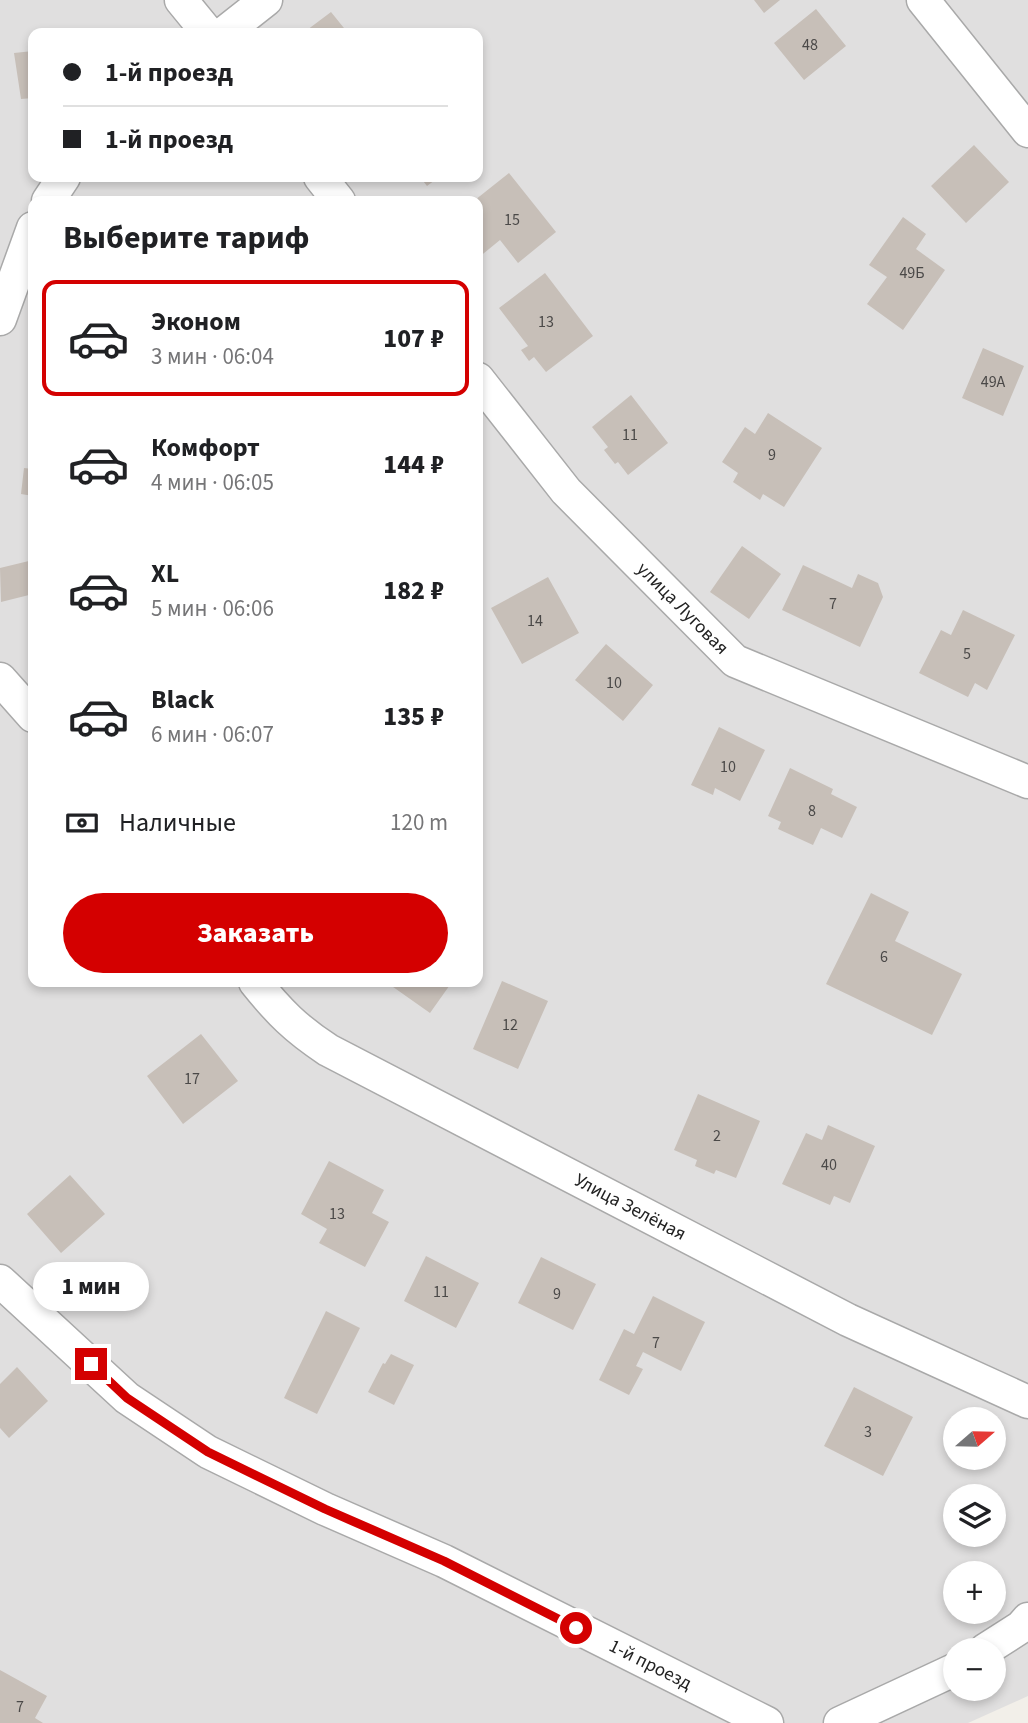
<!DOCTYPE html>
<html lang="ru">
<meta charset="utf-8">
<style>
body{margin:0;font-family:"Source Sans 3",sans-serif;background:#f6f6f6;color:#202124;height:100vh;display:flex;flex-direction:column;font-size:26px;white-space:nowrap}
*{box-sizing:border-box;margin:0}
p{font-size:23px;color:#757577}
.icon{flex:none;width:38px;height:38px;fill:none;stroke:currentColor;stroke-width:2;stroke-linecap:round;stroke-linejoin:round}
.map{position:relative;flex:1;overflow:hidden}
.panel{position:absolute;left:28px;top:196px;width:455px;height:791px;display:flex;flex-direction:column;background:#fff;border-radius:14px;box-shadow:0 4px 10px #0003}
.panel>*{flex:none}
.guide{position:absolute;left:28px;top:28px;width:455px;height:154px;border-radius:14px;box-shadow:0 4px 10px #0003;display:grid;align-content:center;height:154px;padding:0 35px;background:#fff}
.needle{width:46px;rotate:70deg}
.controls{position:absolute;left:943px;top:1407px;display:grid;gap:14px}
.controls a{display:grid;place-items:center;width:63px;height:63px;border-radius:50%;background:#fff;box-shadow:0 4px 10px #0003;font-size:35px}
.end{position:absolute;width:32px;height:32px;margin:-16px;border:9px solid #d40000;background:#fff;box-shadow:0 0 0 4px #fff}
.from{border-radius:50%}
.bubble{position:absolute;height:49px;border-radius:24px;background:#fff;box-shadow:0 4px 10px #0003;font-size:23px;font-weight:800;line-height:49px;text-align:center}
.guide b{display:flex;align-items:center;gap:24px;height:66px;font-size:26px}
.guide b+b{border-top:2px solid #e0e0e0}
.guide i{width:18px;height:18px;background:#202124}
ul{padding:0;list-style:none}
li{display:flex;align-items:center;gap:21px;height:116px;margin:0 14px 10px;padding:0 21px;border:4px solid transparent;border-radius:14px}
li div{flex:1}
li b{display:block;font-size:26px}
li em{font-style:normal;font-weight:800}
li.on{border-color:#d40000}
li>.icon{width:63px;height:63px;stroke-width:1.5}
h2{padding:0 35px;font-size:32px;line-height:84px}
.pay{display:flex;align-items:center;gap:18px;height:77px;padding:0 35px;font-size:26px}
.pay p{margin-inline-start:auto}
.primary-button{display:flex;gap:14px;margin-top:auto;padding:14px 35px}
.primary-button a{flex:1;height:80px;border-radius:42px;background:#d40000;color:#fff;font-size:28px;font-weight:800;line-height:80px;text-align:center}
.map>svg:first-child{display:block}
.residential{fill:#e0dfdf;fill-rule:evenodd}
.building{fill:#c7bfb8}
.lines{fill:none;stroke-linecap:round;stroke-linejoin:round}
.street-casing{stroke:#a9a9a9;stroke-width:35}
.street{stroke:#fff;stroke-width:32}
.route{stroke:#d40000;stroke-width:9}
.labels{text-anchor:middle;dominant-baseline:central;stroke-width:5;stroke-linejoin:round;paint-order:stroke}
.number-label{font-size:16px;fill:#4b4948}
.street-label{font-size:19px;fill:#222;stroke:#fff}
</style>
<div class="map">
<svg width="1028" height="1723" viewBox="0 0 1028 1723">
<rect width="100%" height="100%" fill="#f2efe9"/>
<path class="residential" d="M0,0h1028v1696l-60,27h-968zM33,33h445v144h-445zM33,201h445v781h-445zM956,1419h38v39h-38zM956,1496h38v39h-38zM956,1573h38v39h-38zM956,1650h38v39h-38z"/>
<path class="building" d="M754,0h26l-16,13z
M816,9l30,37 -42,34 -30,-37z
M331,12l17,21h-45z
M33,51v47l-12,1 -7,-46z
M974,145l35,37 -43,41 -35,-37z
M509,173l47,59 -38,31 -18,-23 -22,18 1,-52 -4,-6z
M420,177h19l-12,9z
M903,217l23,17 -10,15 29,21 -42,60 -36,-26 20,-27 -18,-12z
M545,273l48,63 -47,36 -12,-15 -5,4 -8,-11 7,-4 -29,-38z
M983,348l41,18 -21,50 -41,-18z
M631,395l37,48 -40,32 -10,-13 -3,2 -11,-14 4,-3 -16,-20z
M768,413l54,35 -38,59 -21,-13 -3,6 -27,-18 5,-9 -16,-11 23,-35 10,7z
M24,468l9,1v27l-12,-2z
M742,546l39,28 -32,45 -39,-27z
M33,560v34l-32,8 -1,-34z
M803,565l49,23 6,-14 20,9 5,14 -23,50 -78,-37z
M548,577l31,56 -57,31 -31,-56z
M963,610l52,25 -28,55 -12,-7 -7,14 -49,-24 22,-43 10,5z
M606,644l47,41 -30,36 -48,-41z
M719,727l46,23 -25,51 -25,-13 -2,7 -22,-10z
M790,768l43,21 -2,5 26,13 -15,31 -21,-10 -8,17 -35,-16 3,-7 -13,-6z
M871,893l38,19 -14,29 67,33 -30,61 -106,-51z
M502,981l46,20 -30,68 -45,-20z
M386,982h66l-22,31z
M201,1034l37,47 -55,43 -36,-48z
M698,1094l62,27 -24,57 -20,-8 -2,4 -19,-8 2,-6 -23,-10z
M828,1125l47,21 -25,57 -16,-7 -4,9 -48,-21 24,-51 16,7z
M329,1161l55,29 -12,23 17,9 -24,45 -46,-24 8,-14 -26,-15z
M70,1175l35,39 -44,39 -34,-39z
M426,1256l53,27 -23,45 -52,-27z
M541,1257l55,27 -23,46 -55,-27z
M653,1296l52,26 -24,49 -38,-19 -7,14 7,3 -14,26 -30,-15 25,-51 10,5z
M326,1311l34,17 -43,86 -33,-16z
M391,1354l23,11 -20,40 -26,-13 15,-29 2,1z
M17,1367l31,34 -39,37 -9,-10v-44z
M854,1387l59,30 -30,59 -59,-30z
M0,1670l47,26 -12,22 8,5h-43z"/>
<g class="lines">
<g class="street-casing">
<g id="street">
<path d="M181,0l27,33"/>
<path d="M923,0l105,131"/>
<path d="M224,33l42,-33"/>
<path d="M320,177l19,24"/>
<path d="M48,201l16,-24"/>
<path d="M0,319l33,-91"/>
<path id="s1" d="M478,379l88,112 169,170 293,121"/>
<path d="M0,679l33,37"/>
<path id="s2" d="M255,982c24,30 41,47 73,68l520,270 180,82"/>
<path id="s3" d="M0,1281l127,117 81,54 117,57 119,52 323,162"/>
<path d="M985,1650l36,-23 7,-8"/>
<path d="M840,1723l116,-54"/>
</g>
</g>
<use href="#street" class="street"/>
</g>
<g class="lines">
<path class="route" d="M91,1364l36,34 81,54 117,57 119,52 132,67"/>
</g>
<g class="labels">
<g class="number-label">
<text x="810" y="45">48</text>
<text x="512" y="220">15</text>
<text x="912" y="273">49Б</text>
<text x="546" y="322">13</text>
<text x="993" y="382">49А</text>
<text x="630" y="435">11</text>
<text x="772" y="455">9</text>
<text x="833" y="604">7</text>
<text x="535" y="621">14</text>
<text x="967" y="654">5</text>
<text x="614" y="683">10</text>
<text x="728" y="767">10</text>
<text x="812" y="811">8</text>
<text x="884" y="957">6</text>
<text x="510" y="1025">12</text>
<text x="192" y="1079">17</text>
<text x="717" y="1136">2</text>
<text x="829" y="1165">40</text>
<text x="337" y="1214">13</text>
<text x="441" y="1292">11</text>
<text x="557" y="1294">9</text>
<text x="656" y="1343">7</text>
<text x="868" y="1432">3</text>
<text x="20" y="1707">7</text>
</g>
<g class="street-label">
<text stroke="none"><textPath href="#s1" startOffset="308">улица Луговая</textPath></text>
<text stroke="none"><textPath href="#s2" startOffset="441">Улица Зелёная</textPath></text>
<text stroke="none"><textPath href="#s3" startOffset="761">1-й проезд</textPath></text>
</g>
</g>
</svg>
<div class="controls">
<a><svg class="needle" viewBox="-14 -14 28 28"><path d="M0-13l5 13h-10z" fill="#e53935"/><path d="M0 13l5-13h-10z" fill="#757577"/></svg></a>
<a><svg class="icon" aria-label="layers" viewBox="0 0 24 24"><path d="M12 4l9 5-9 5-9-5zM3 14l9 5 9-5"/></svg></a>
<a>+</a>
<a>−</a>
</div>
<i class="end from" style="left:576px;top:1628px"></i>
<i class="end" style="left:91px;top:1364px"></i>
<div class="bubble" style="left:33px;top:1262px;width:116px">1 мин</div>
<div class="guide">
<b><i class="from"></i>1-й проезд</b>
<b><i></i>1-й проезд</b>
</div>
<section class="panel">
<h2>Выберите тариф</h2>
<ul>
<li class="on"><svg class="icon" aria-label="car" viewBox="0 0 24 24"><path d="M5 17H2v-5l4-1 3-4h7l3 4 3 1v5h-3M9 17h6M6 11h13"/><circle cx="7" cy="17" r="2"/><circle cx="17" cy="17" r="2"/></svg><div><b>Эконом</b><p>3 мин · 06:04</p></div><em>107 ₽</em></li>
<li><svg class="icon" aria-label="car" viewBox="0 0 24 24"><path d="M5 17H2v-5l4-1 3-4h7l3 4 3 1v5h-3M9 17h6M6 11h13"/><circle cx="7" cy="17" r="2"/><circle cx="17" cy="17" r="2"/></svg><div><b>Комфорт</b><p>4 мин · 06:05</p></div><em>144 ₽</em></li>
<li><svg class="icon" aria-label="car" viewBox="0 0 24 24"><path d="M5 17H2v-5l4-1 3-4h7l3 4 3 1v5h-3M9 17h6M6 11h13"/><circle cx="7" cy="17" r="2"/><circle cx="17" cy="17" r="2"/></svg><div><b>XL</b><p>5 мин · 06:06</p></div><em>182 ₽</em></li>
<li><svg class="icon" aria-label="car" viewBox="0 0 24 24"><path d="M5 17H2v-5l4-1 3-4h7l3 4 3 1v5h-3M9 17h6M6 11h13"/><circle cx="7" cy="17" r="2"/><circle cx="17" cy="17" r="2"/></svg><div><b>Black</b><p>6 мин · 06:07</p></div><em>135 ₽</em></li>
</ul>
<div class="pay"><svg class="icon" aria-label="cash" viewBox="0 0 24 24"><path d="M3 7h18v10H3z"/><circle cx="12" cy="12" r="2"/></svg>Наличные<p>120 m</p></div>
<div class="primary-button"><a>Заказать</a></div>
</section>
</div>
